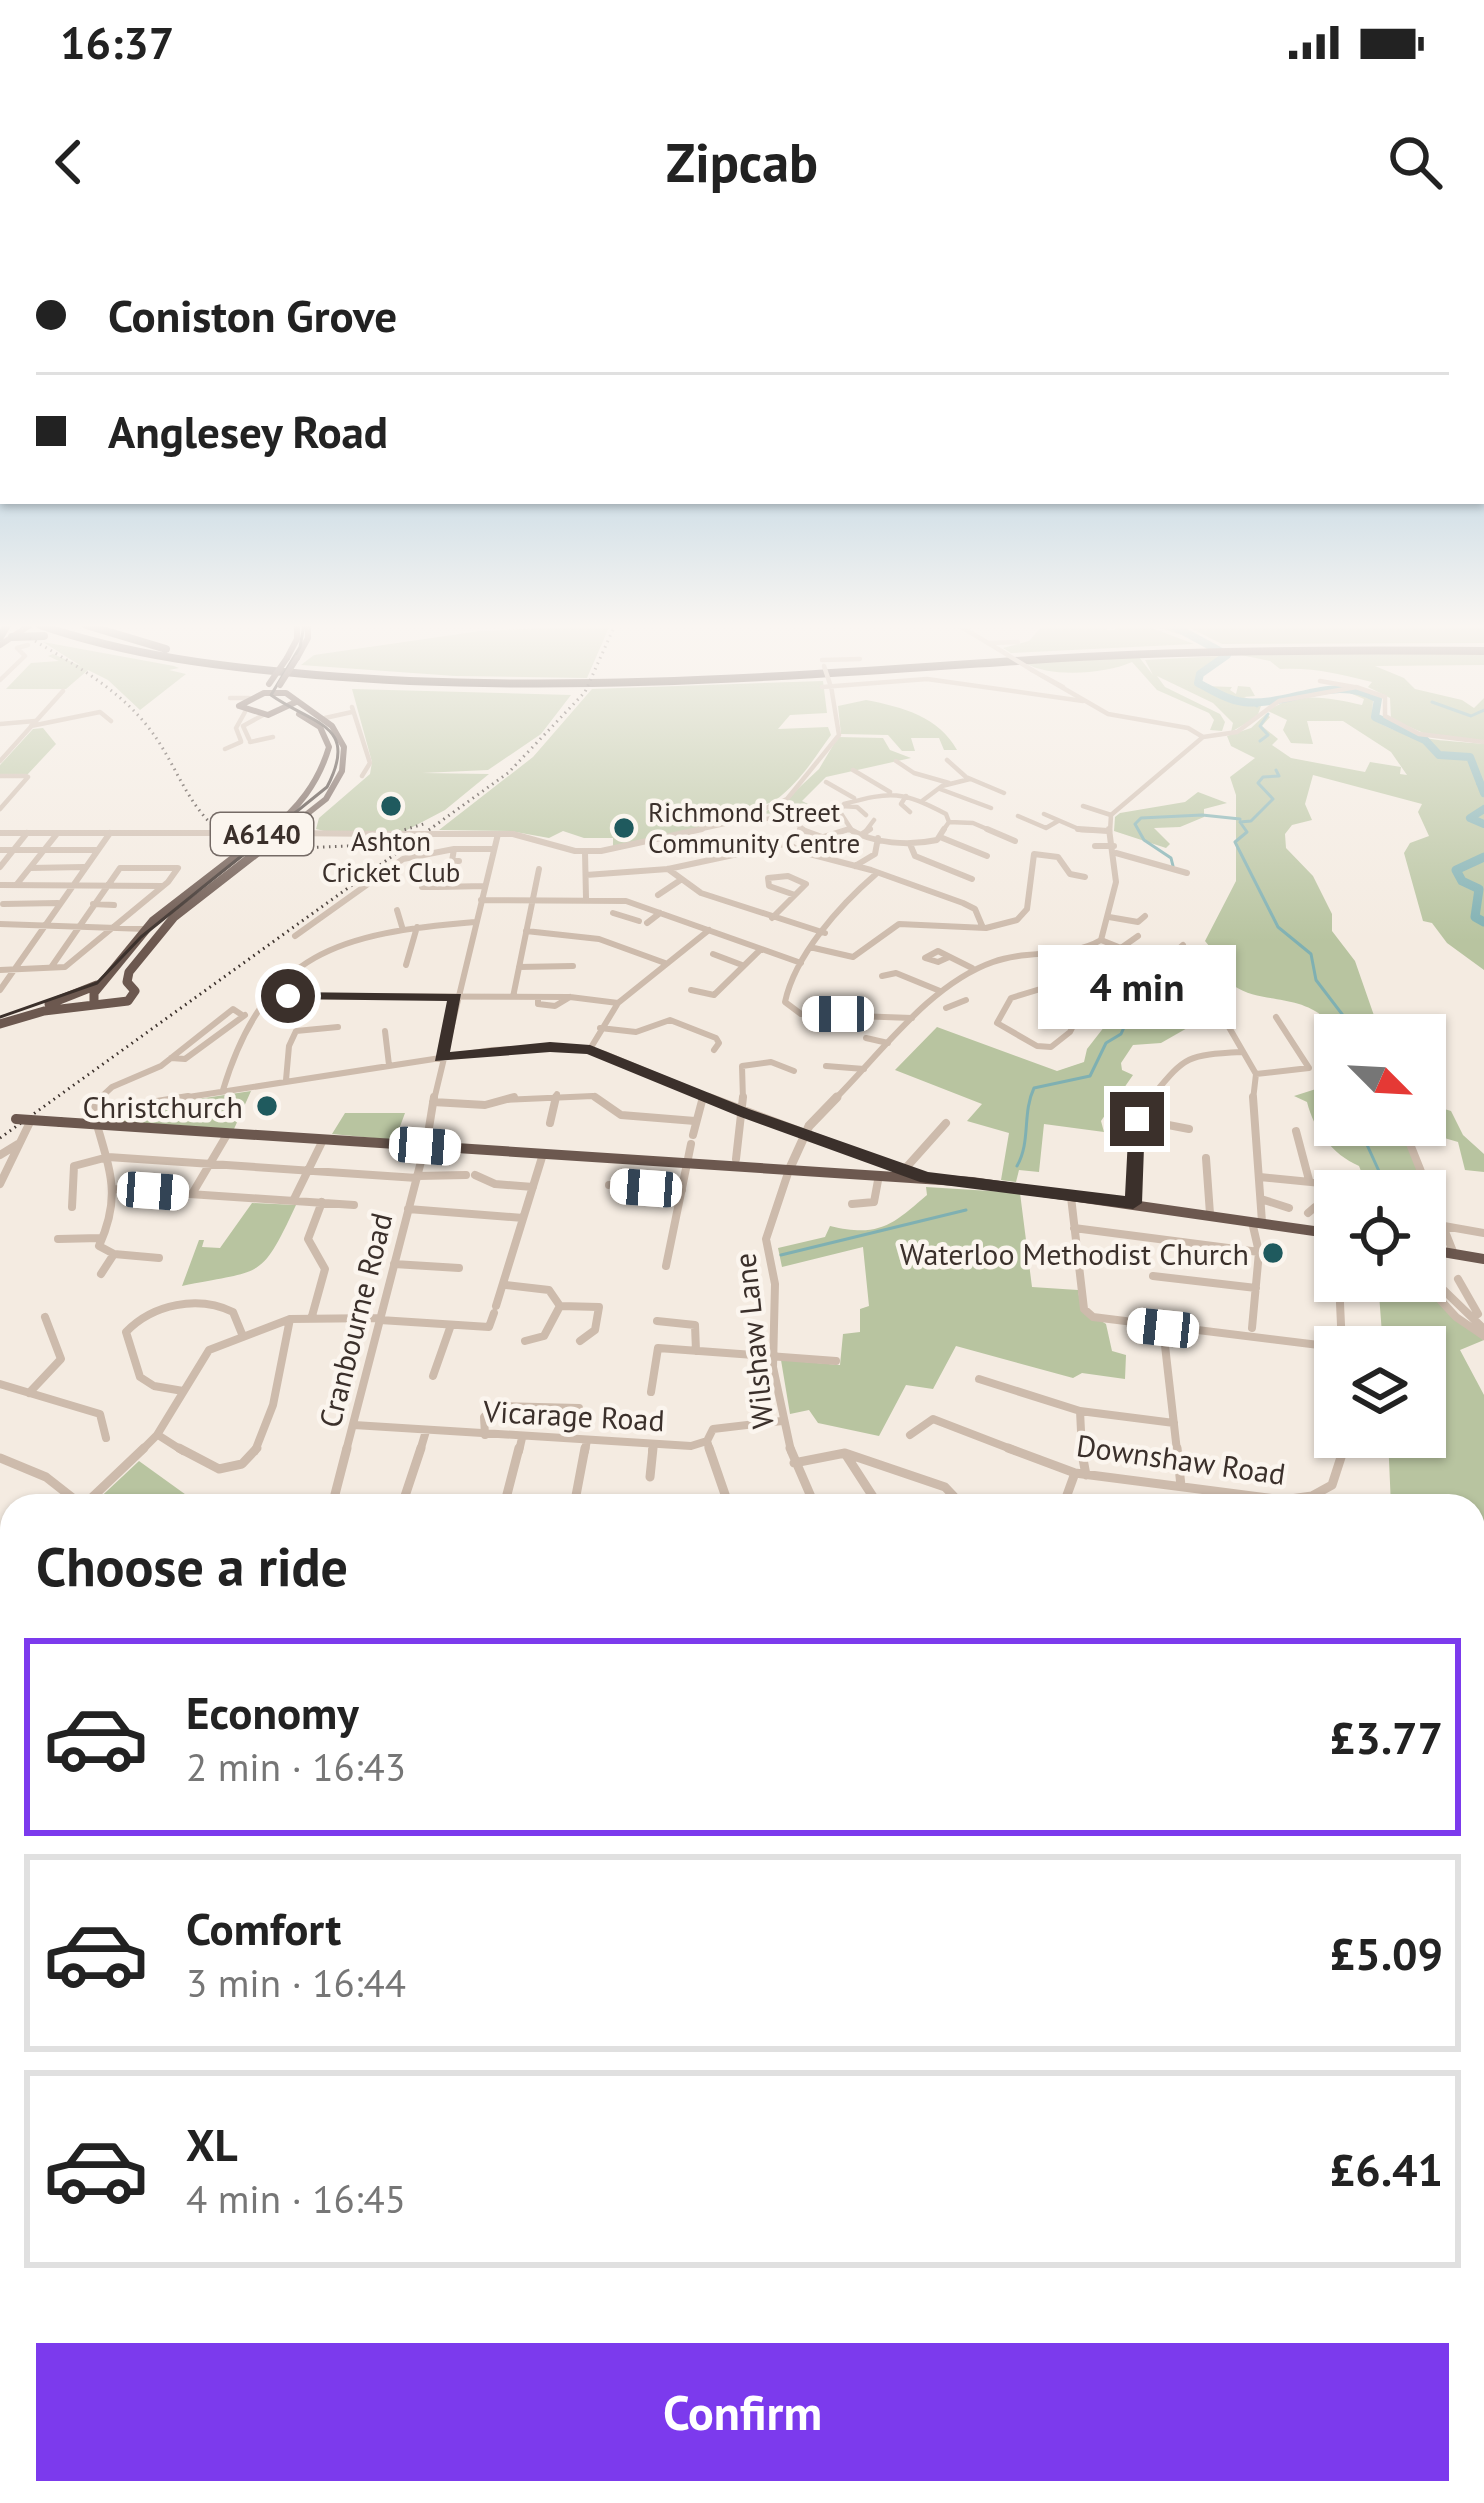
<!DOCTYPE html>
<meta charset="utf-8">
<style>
body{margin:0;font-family:"PT Sans",sans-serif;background:#f2f2f2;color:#222;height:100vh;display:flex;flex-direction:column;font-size:45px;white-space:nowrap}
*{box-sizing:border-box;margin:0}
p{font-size:39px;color:#767676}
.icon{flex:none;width:66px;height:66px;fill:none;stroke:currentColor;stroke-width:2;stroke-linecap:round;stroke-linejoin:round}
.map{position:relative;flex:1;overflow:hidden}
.details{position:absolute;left:0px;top:1254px;width:1485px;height:1011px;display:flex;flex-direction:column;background:#fff;border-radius:36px 36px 0 0;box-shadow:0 3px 9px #0004}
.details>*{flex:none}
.top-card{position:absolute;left:0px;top:0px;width:1485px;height:264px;box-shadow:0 3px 9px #0004;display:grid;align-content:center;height:264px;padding:0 36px;background:#fff}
.needle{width:78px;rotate:114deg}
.buttons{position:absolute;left:1314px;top:774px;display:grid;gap:24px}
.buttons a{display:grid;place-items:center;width:132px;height:132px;border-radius:0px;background:#fff;box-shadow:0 3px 9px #0004;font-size:60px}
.end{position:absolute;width:54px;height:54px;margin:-27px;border:15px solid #3b302b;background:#fff;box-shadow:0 0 0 6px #fff}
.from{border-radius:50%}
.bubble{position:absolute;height:84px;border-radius:0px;background:#fff;box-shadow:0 3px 9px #0004;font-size:39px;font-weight:700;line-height:84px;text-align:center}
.car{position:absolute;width:36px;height:72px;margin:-36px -18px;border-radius:15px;box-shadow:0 0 9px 3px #0007;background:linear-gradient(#fff 24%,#345 0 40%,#fff 0 76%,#345 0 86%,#fff 0)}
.top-card b{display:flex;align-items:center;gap:42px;height:114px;font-size:45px}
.top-card b+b{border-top:3px solid #e0e0e0}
.top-card i{width:30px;height:30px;background:#222}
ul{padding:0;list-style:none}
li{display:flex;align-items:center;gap:36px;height:198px;margin:0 24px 18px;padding:0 12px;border:6px solid #e0e0e0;border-radius:0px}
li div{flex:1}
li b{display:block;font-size:45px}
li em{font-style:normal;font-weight:700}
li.current{border-color:#7c3aed}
li>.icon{width:108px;height:108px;stroke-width:1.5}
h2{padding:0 36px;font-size:54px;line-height:144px}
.primary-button{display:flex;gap:24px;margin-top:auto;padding:24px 36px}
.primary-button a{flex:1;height:138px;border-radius:0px;background:#7c3aed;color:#fff;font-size:48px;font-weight:700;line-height:138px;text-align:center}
.status{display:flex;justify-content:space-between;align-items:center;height:84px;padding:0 60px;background:#fff;direction:ltr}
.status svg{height:33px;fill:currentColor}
header{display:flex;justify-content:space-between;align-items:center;height:156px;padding:0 36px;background:#fff;font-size:54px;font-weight:700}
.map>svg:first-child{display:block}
.green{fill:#b8c4a0}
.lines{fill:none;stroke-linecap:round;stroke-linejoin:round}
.stream{stroke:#7fb0b2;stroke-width:3}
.river-far1{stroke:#7fb0b2;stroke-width:8}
.river{stroke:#7fb0b2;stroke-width:9}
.minor-far4{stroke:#cdbbac;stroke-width:4.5}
.minor-far3{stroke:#cdbbac;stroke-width:6}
.minor-far2{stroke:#cdbbac;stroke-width:8}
.minor-far1{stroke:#cdbbac;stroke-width:9}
.minor{stroke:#cdbbac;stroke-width:12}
.tertiary-far2{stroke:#cdbbac;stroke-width:4.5}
.tertiary-far1{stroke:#cdbbac;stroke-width:6}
.tertiary{stroke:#cdbbac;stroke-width:9}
.trunk-far2{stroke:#6c584f;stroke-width:6}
.trunk-far1{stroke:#6c584f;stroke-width:9}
.trunk{stroke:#6c584f;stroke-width:10}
.motorway{stroke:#5c4a42;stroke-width:8}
.tram{stroke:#3b302b;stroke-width:3}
.rail{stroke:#3b302b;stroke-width:3;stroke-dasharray:1.5 4.5;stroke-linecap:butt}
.minor-bridge-far1{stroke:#cdbbac;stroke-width:4.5}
.minor-bridge{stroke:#cdbbac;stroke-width:6}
.tertiary-bridge{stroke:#cdbbac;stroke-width:4.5}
.trunk-bridge-far1{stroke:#6c584f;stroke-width:6}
.trunk-bridge{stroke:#6c584f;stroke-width:10}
.route{fill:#3b302b}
.poi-dot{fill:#1f5a5e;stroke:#fbf5ee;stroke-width:4.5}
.labels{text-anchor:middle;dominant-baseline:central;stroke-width:9;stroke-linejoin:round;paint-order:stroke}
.far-poi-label{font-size:27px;fill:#3b302b;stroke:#fbf5ee;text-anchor:start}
.shield{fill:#fbf5ee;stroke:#756b66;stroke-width:3}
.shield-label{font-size:27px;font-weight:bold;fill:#3b302b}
.poi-label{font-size:30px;fill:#3b302b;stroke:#fbf5ee;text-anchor:end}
.street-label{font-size:30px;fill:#3b302b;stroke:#fbf5ee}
</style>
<div class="status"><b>16:37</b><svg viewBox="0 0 49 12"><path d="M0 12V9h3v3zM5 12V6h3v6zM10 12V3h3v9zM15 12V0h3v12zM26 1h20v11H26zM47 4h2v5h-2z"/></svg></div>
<header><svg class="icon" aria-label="back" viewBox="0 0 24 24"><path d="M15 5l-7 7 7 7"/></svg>Zipcab<svg class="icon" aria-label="search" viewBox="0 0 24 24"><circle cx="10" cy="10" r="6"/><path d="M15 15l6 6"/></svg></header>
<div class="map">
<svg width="1484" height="2263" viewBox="0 0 1484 2263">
<rect width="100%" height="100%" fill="#f4ebe1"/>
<path class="green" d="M610,385l-23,53 -132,-2 -154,-11 13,-10 166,-24z
M1043,385h64v5h8l1,-5h54l42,20 -55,-18 -5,1 42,16 -183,9 -8,-5 26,-7z
M1184,385h300v18l-262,1z
M43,402l131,24 5,2 -10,2 17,4 -46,36 -32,-30 -20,-10 -22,19h-60l25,-26 28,-2 -11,-5 5,-2 28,12z
M1484,413v12l-109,1 29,12 11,11 47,11 12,8 10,-10v43l-56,-6 -37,-16 -1,-21 -22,-11 4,-5c-32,-8 -60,-15 -92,-13l-10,-8 -34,-7z
M1222,416l-23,16 -4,11 17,8 -7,-5 27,1 -2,3 6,4 2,-8 12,1 5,9 -11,1 9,4 -37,-9 45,14 -4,11 -26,15 2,-9 -20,-20 -56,-27 8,11 55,27 5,8 -3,9 -12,-1 4,-10 -5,-7 -52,-23 -25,-28c-26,12 -82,16 -107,1l114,-6 14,18 -8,-15z
M823,441l4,32 -37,2 -12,14 50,-2 3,8c-16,22 -27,41 -49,60 -10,10 -23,8 -32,21l-137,31v-9h-29l-21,-7 -14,7 -39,-7 -71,-1 94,-73 59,-68z
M352,449l219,6 -30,39 -53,36 -66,3 67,1 -44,36 -40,21 -77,1 -12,-3 3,-11 51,-44 2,-12z
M1358,451l15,9 -1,19c36,22 71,21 112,25v226l-37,-27 -15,-20 -9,-2 -19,-68 6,-10 19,-7 -11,-24 4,-8 -109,-29 -8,29 7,16 -20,5 -7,9 1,14 27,28 19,38v17l23,30 23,66 6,7 10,1h-55c-29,-46 -73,-28 -105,-49 -10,-7 -16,-17 -30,-24l10,-10 -9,-11 31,-60v-86l-6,-18 25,-19 -24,-12 -4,-10 24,-8 15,-14 4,3 -8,9 16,13 -6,6 19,13 74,14 5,-10 31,5 -1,7 7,1 -16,-23 -48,-31h-36l6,23 -22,-1 -8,-13 4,-10 -19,-9c28,-21 63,-13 94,-6l2,-6 -14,-6z
M866,460c37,7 73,17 91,50h-13l-5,-12h-28l4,13h-13l-14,-16 -47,-1 -3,-28z
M43,488l13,16 -29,31h-27v-10l33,-36z
M838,497l45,1 7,12 21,8 -85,19 -24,24 10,5 -1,5 -50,3 26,-15 32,-30z
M1198,552l29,11 -23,6v8l-24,10 -26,1 16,16 -4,4 -52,-17 1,-14 5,-4 65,-11z
M1182,751l28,15 6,15 -20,2 -35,20 -28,2 -12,18 1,7 11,5 -32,46 3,11 -60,-8 -5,48 -20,-2 -3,12 -15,-2 8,-47 -42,-12 15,-17 -87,-34 42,-43 120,44 27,-9 3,-13 35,-45 38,12 11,-14h14z
M1335,826v59h57l5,18 12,3 8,11 28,93 -20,-4v-55h-56l-10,-25c-27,-12 -45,-36 -52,-64l-13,-6 22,-7z
M251,851l-17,38 -127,-8 5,-9z
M1425,863l26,8 12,24 21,19v18l-19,-2 -7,-28 -17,-5 -3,-17 -13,-2z
M345,873h60l-10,27 -63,-6z
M926,947l94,6 12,94 46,3 3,18 25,16 6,27 14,4 -1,24 -43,-6 -9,5 -117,-32 -23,43 -27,-4 -27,51 -61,-13 -9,-13 -19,4 -9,-54 59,5 3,-31 17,-2v-23l9,-3 -6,-59 -81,20 -4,-19 47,-11 5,-11c50,12 63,-2 97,-31z
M252,963l44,2c-36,77 -33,64 -114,81l17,-46h5l-2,7 18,1z
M1378,1041h40l30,32 36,27 -24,10 24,45v242l-11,10v-141h-82l-3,-69h37v-90h-42z
M139,1221l50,36 31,9h-129z
M1473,2006l11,3v161l-11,-9z
M12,2178v75h81l-2,10h-91v-78z
M1473,2194l11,8v61h-220l-2,-10h211z"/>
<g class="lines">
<path class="stream" d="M1251,462l6,4
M1432,462l39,14 13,-6
M1260,501l8,-6 -8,-9 8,-12
M1276,530l3,6 -16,1 -5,6 15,16 -22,22 -11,1 7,10 -12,10 43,85 33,27 5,26 42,55
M1478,544l6,1
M1173,626l-2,-8 -27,-18 -9,-16 6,-6 61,-3 38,4
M1358,885l30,66
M1017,926c14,-24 5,-53 17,-78l56,-12 16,-33 15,-9 5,-11h54l13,-17 -2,-7
M781,1015l185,-45"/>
<path class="river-far1" d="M1172,385l55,30 -27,19 -2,9c14,7 29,17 45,19 48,5 89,-29 135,-3l-3,18 50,23 14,15 31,2 14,36
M1484,569l-14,9 14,6"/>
<path class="river" d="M1484,617l-28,13 6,11 17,8 -4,28 9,5"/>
<path class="minor-far4" d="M989,403l29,-1
M822,420l38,-1
M1041,435l22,12
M0,440l25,-24 -8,-8 11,-3
M1320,441l34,6
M822,447l105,-8 156,22
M230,458h19
M352,467l18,56 -8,13
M325,478l27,-6
M0,484l35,-3
M31,486l69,-14 11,9
M249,499l-6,-13 20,-11
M241,501l-5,-13 9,-16
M250,502l23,-5
M225,509l16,-7
M947,520l19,17 38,16
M0,521l63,-70
M896,521l18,12 35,10
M853,530l37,22
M0,536h26
M826,542l28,16
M940,549l51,19
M906,556l-5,8 9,8
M922,561l20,-15 28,-7
M842,566l15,1 9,8
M1083,566l28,9
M0,569l28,-32
M1044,574l37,16 27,1
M1018,576l28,12 12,-7
M760,578l-1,-7 28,-12 52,-64 -8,-49
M791,579l16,13
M949,582l24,1 21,9
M688,592l45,-10 107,-10
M840,592l9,-3
M853,592l-13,-20 4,-8c48,-13 58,-13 102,10l3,8 -7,10
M865,592l9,-12"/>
<path class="minor-far3" d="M800,589l22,8
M849,589c25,15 60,17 88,11l7,-11
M987,589l28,12
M1078,589l30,2
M0,593h180
M229,593h39
M283,593l100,1
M446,594h67l62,17h26l101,-22
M861,595l9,-6
M940,597l47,19
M820,598l29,-9
M780,599l22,13 69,18 92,33 12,6 8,19
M910,604l5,12 57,23
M1095,606h19
M454,609l-2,12h7
M0,610h97
M585,612l1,46
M1116,613l71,20
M855,626l20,-12 3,-16
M0,627l27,-34
M30,628l54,-1
M668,629l33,24 124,40
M876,634c-36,31 -81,81 -91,128l16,12 111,4
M586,635l82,-6 116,-25
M788,636l18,8 -11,11 -26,-9 -1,-8z
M423,637h14v10h-15z
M17,644l39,-49
M0,645l162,1
M437,647l48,-1
M658,655l21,-14
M481,660l145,1 175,62
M3,664l55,-1
M93,664l21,1
M397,670l6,20
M613,673l26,8
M1109,677l29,5 7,-6
M772,678l23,-23
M647,683l13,-10
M0,684l146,5
M526,691l73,8 66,24
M295,696l108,-77 51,-10h39
M1101,700l20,8 17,-12
M814,708l39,9 46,-33 87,4 31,-8 10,-11 7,-55 24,3 12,17 15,3
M1070,712l71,32 90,5 -12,21 37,64 -3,26
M713,714l29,11
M949,717l-11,5 -13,-4 13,-7 34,17
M406,725l11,-38
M519,727l54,-1
M1206,727l16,6 1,13
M0,730l65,-3 103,-85 10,-14h-58l-68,98
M882,736l14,-3 44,18
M1141,743l42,-38
M1047,747l41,10 -18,35 -19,15 -14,-1 -40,-23 14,-25z
M0,750l110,-157
M691,750l23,5 47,-46
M266,756l304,1 48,6
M513,757l26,-128
M538,757v7l17,2 15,-9
M1088,757l28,-22
M946,768l20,-8
M600,788l36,4 34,-12 46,18 3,5 -5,7
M385,791l4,34
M866,798l22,5
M590,809l28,-46 91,-73
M171,818l14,1 60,-44
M826,826l38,3
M1256,834l53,-6 -33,-51
M286,840l3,-34 7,-15 42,-4
M223,850c42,-139 118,-157 252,-168
M98,860l14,-13 49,-21 72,-57 9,6
M169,860l323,-50 82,-3 31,7 111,46
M434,860l64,-266
M503,860l90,-4 6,4
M555,860l2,-6
M743,860l-1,-34 29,-4 23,9
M1149,860c37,-44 35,-45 93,-48"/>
<path class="minor-far2" d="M100,857l-5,9 6,6
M595,857l26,18 74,6
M709,857l208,78
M1253,857l9,125
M433,862l52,3 29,-8
M1137,879l52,10
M550,883l6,-26
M88,884l19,-14 81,-13
M97,885c14,49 24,72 2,121l15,8 45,4
M1296,891l13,49
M693,895l10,-38
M427,900l7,-43
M1410,904l44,110
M0,915l18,-11
M1206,918l4,56
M736,919l7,-62
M789,930l-23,69 9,45 -2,83 18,84
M904,930l42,-47
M475,935l20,9 38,3
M417,936l49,-1
M1260,937l71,7 4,20
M0,944l31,-64
M609,945l73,5
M115,949l239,16
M192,954l36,-61
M1071,957l13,112 9,8 242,30
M1261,959l28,9
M293,961l30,-61
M1133,963c1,-37 -6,-76 19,-106
M852,964l22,-2 5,-27
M72,967l2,-41 34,-9 309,21
M408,969l115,9
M1308,973l7,-6 20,3
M1252,982l7,30 -7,76
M1444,986l40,7
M1074,988l185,24
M58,999l42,-1
M394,1024l65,4
M666,1026l25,-122
M1425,1032l59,57
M101,1034l13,-20
M1153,1036l103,12
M1458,1039l20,35
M1339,1041l3,66
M1423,1041l33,36 28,19
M506,1045l43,5 11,16 39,1 -4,23 -15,11
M496,1066l47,-152
M312,1076l13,-47 -17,-30 14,-37
M380,1080l109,7 5,-14
M657,1081l38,4 1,26
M1163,1088l14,123
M525,1101l19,-5 16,-30
M433,1136l18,-51
M979,1139l101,32 94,12
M0,1144l100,30 6,24
M183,1151l-29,-5 -14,-9 -14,-45c27,-28 72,-37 107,-20l9,22
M651,1152l7,-44 178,13
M29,1153l32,-34 -16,-42
M1080,1171l2,40
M354,1185l337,21 16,-5 6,-12 69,-8
M158,1195l25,16
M485,1195l-1,-18 14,-11 81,2
M910,1195l23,-16 83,32
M707,1201l3,10
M141,1211l16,-16 52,-85 81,-31 91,-1
M255,1211l18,-46 17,-86
M346,1211l79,-305
M420,1211l6,-20
M519,1211l3,-13
M585,1211l2,-11
M652,1211l1,-7
M1344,1211v-14"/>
<path class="minor-far1" d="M179,1208l40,21 23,-5 15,-16
M709,1208l20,58
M790,1208l25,58
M1008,1208l67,25 208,27 29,-4 20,-11 12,-37
M1081,1208l5,27
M1177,1208l4,38
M846,1215l33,51
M0,1218l46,19 37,29
M794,1223l51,-10 100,34 18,19
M650,1237l3,-29
M405,1256l16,-48
M83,1266l61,-58
M332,1266l15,-58
M504,1266l15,-58
M574,1266l11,-58
M1063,1266l12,-33
M0,1299l12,5
M0,1379l12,-14
M0,1392l12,4
M1473,1482l11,-4
M0,1604l12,-20"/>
<path class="minor" d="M0,1751l12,-7
M0,1773l12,44
M1473,1786l11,5
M0,2070l12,1
M1473,2178l11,9
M868,2253l3,10
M1035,2253l1,10
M158,2263l2,-10
M177,2263l42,-10"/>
<path class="tertiary-far2" d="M958,385l40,24
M1032,430l76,44 80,14 15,9
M1203,497l34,-5 42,-31 77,-14 29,10v19l34,18 65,8
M1110,592l1,-17 92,-78"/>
<path class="tertiary-far1" d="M834,860c47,-47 96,-116 159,-138 35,-13 75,-3 108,-22l15,-58 -7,-53"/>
<path class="tertiary" d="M789,930l20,-44 28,-29"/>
<path class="trunk-far2" d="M0,405l30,-20
M287,418l10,-19v-14
M297,418l11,-20v-13
M269,592c29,-24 49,-48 60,-85l-9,-20 -21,-13
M284,592l42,-33 16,-28 2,-24 -12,-21 -46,-33h-22l-25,13 29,9 28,-13"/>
<path class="trunk-far1" d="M94,763v-10l59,-72 119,-92
M49,764l48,-19
M0,784l44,-13 84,-10 7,-10 -8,-9 2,-10 45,-55 113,-88"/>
<path class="trunk" d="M60,882l912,60 363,52
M1425,1009l59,10"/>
<path class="motorway" d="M40,385c89,31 182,42 276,50 239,20 476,1 715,-15 151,-10 302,-10 453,-9
M86,385l80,24
M0,397l7,-12
M12,397l32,-1"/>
<path class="tram" d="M0,777l97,-34 44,-46 186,-150c33,-63 -14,-62 -56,-92l29,-48 4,-22"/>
<path class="rail" d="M30,398c40,24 84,48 114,84 37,43 42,97 98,123
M269,609l81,-3 77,-23
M0,898l508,-365 77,-81 30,-67"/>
<path class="minor-bridge-far1" d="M824,426l6,18"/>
<path class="minor-bridge" d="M180,593h49
M383,594h63"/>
<path class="tertiary-bridge" d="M998,409l34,21"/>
<path class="trunk-bridge-far1" d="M269,444l18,-26
M280,445l17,-27"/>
<path class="trunk-bridge" d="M16,879l44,3"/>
</g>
<linearGradient id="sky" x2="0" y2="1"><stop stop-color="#7eb2d2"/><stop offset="0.55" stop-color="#faf6f2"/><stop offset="1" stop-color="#faf6f2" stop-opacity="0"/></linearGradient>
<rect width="1484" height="702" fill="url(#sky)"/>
<path class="route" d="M288,752l173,2 -11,58 100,-10 40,3 159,64 179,63 197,24 4,-77 8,-5 8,5 -3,84 -9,6 -213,-27 -182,-66 -151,-62 -37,-2 -115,9 12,-60 -164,-2z"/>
<g class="poi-dot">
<circle cx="391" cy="566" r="12"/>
<circle cx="624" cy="588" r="12"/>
<circle cx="267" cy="866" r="12"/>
<circle cx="1273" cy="1013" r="12"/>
</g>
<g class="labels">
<g class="far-poi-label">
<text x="648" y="572">Richmond Street<tspan x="648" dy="31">Community Centre</tspan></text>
<text x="391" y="601" text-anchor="middle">Ashton<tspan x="391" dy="31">Cricket Club</tspan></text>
</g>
<rect class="shield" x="211" y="573" width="102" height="42" rx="9"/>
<g class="shield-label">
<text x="262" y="594">A6140</text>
</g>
<g class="poi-label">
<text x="243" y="866">Christchurch</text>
<text x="1249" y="1013">Waterloo Methodist Church</text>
</g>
<g class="street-label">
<text transform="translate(355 1080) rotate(-76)">Cranbourne Road</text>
<text transform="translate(753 1101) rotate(-96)">Wilshaw Lane</text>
<text transform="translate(574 1175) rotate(3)">Vicarage Road</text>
<text transform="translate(1181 1219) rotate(8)">Downshaw Road</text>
</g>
</g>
</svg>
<div class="buttons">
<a><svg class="needle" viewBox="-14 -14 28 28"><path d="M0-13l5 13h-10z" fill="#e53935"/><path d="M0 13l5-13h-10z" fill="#767676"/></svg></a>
<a><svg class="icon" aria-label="locate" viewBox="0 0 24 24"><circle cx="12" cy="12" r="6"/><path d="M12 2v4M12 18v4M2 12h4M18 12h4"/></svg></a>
<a><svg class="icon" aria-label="layers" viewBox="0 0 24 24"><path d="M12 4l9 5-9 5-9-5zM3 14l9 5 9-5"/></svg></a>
</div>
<i class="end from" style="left:288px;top:756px"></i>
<i class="end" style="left:1137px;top:879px"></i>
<div class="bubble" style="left:1038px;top:705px;width:198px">4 min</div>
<i class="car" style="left:838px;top:774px;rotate:270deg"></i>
<i class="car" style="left:425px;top:906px;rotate:94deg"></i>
<i class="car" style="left:646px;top:948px;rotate:274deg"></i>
<i class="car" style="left:153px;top:951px;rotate:94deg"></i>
<i class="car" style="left:1163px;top:1088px;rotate:276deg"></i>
<div class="top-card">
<b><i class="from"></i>Coniston Grove</b>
<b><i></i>Anglesey Road</b>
</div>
<section class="details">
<h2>Choose a ride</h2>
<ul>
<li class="current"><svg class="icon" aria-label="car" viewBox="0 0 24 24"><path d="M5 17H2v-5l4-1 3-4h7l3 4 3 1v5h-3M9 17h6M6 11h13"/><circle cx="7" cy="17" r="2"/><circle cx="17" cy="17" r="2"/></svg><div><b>Economy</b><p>2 min · 16:43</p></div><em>£3.77</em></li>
<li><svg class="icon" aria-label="car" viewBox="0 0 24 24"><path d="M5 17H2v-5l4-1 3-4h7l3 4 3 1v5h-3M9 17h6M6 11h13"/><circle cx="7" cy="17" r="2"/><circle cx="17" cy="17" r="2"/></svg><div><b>Comfort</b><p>3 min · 16:44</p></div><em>£5.09</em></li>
<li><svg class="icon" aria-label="car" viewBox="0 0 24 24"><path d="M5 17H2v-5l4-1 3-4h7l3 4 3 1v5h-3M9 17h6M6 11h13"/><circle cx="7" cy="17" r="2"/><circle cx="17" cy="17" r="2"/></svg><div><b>XL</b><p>4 min · 16:45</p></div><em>£6.41</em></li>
</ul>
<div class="primary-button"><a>Confirm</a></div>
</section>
</div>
